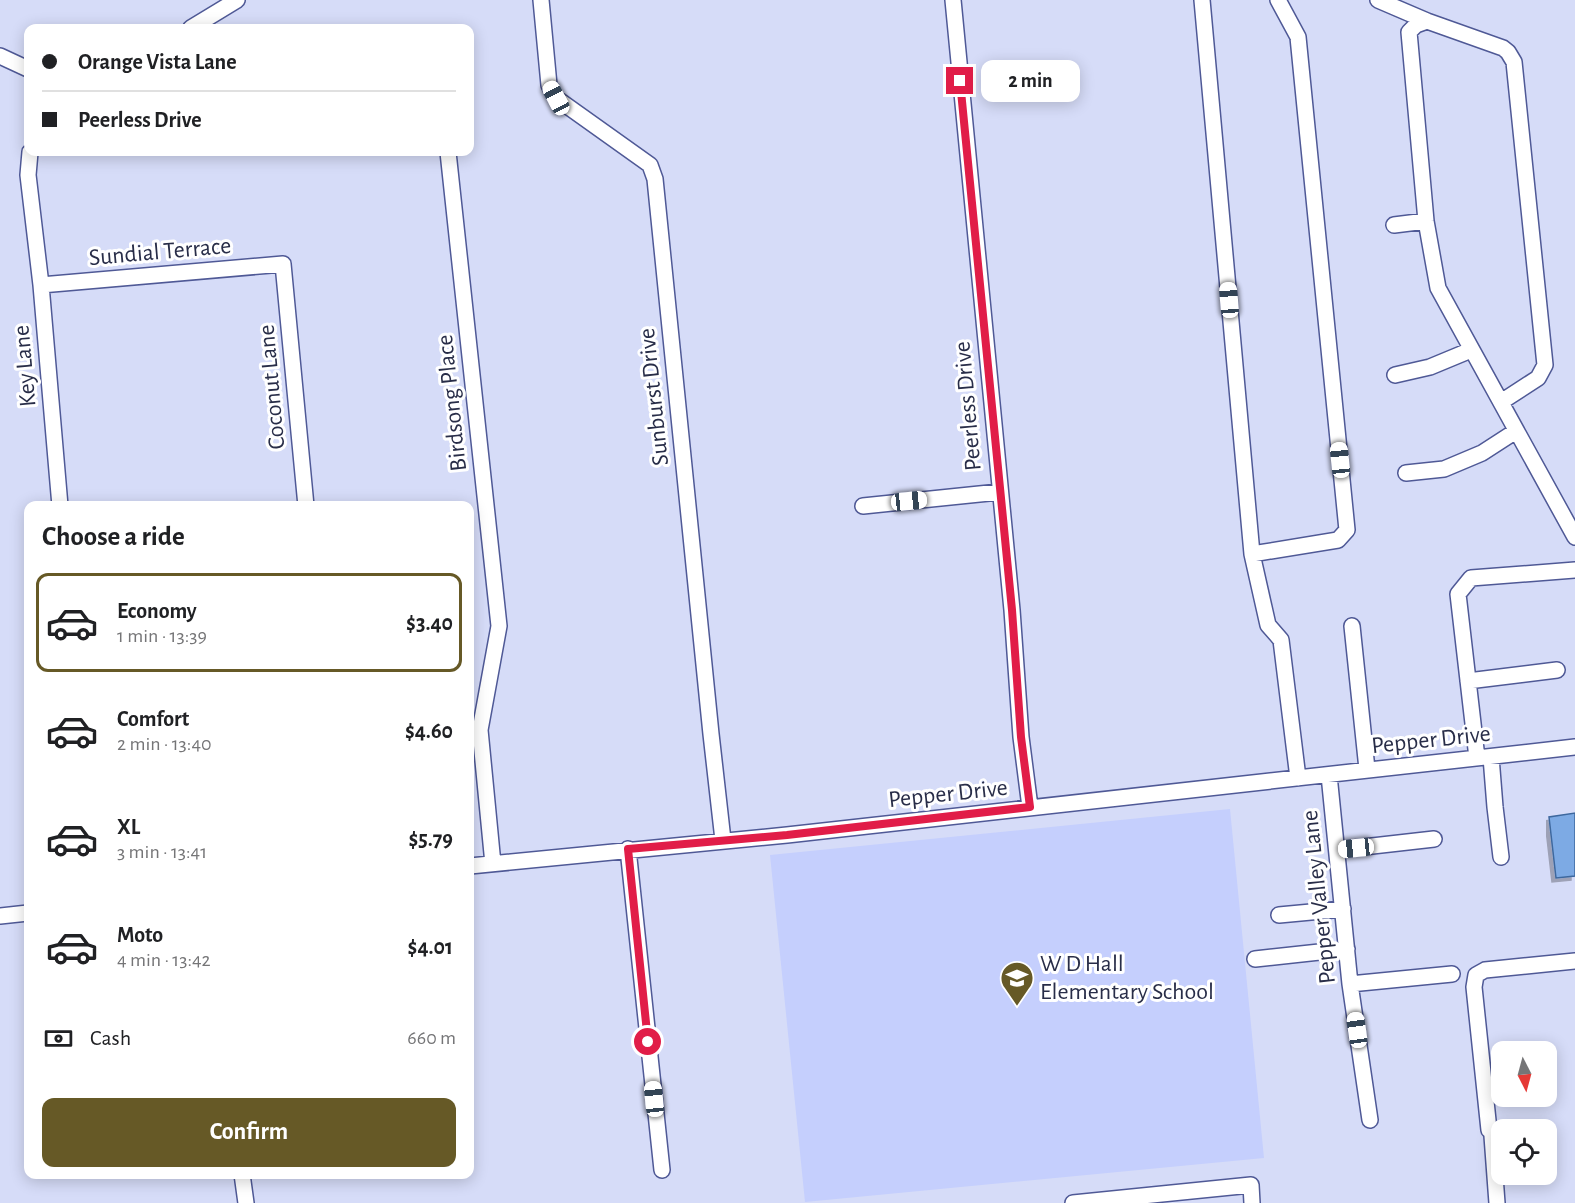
<!DOCTYPE html>
<meta charset="utf-8">
<style>
body{margin:0;font-family:"Alegreya Sans",sans-serif;background:#f6f6f6;color:#202124;height:100vh;display:flex;flex-direction:column;font-size:22px;white-space:nowrap}
*{box-sizing:border-box;margin:0}
p{font-size:20px;color:#757577}
.icon{flex:none;width:33px;height:33px;fill:none;stroke:currentColor;stroke-width:2;stroke-linecap:round;stroke-linejoin:round}
.map{position:relative;flex:1;overflow:hidden}
.sheet{position:absolute;left:24px;top:501px;width:450px;height:678px;display:flex;flex-direction:column;background:#fff;border-radius:12px;box-shadow:0 3px 15px #0003}
.sheet>*{flex:none}
.top-card{position:absolute;left:24px;top:24px;width:450px;height:132px;border-radius:12px;box-shadow:0 3px 15px #0003;display:grid;align-content:center;height:132px;padding:0 18px;background:#fff}
.needle{width:39px;rotate:174deg}
.tools{position:absolute;left:1491px;top:1041px;display:grid;gap:12px}
.tools a{display:grid;place-items:center;width:66px;height:66px;border-radius:12px;background:#fff;box-shadow:0 3px 15px #0003;font-size:30px}
.end{position:absolute;width:27px;height:27px;margin:-14px;border:8px solid #e11d48;background:#fff;box-shadow:0 0 0 3px #fff}
.from{border-radius:50%}
.bubble{position:absolute;height:42px;border-radius:12px;background:#fff;box-shadow:0 3px 15px #0003;font-size:20px;font-weight:700;line-height:42px;text-align:center}
.car{position:absolute;width:18px;height:36px;margin:-18px -9px;border-radius:8px;box-shadow:0 0 4px 2px #0007;background:linear-gradient(#fff 24%,#345 0 40%,#fff 0 76%,#345 0 86%,#fff 0)}
.top-card b{display:flex;align-items:center;gap:21px;height:57px;font-size:22px}
.top-card b+b{border-top:2px solid #e0e0e0}
.top-card i{width:15px;height:15px;background:#202124}
ul{padding:0;list-style:none}
li{display:flex;align-items:center;gap:18px;height:99px;margin:0 12px 9px;padding:0 6px;border:3px solid transparent;border-radius:12px}
li div{flex:1}
li b{display:block;font-size:22px}
li em{font-style:normal;font-weight:700}
li.current{border-color:#665926}
li>.icon{width:54px;height:54px;stroke-width:1.5}
h2{padding:0 18px;font-size:27px;line-height:72px}
.pay{display:flex;align-items:center;gap:15px;height:66px;padding:0 18px;font-size:22px}
.pay p{margin-inline-start:auto}
.button{display:flex;gap:12px;margin-top:auto;padding:12px 18px}
.button a{flex:1;height:69px;border-radius:12px;background:#665926;color:#fff;font-size:24px;font-weight:700;line-height:69px;text-align:center}
.map>svg:first-child{display:block}
.built{fill:#c5cffd}
.building{fill:#7daae4;stroke:#3e689e;stroke-width:1.5;filter:url(#shadow)}
.lines{fill:none;stroke-linecap:round;stroke-linejoin:round}
.minor-casing{stroke:#4f5996;stroke-width:18}
.minor{stroke:#fff;stroke-width:15}
.route{stroke:#e11d48;stroke-width:8}
.labels{text-anchor:middle;dominant-baseline:central;stroke-width:6;stroke-linejoin:round;paint-order:stroke}
.street-label{font-size:24px;fill:#282d48;stroke:#fff}
.poi-label{font-size:24px;fill:#282d48;stroke:#fff;text-anchor:start}
</style>
<div class="map">
<svg width="1575" height="1203" viewBox="0 0 1575 1203">
<defs>
<filter id="shadow"><feDropShadow dx="-4" dy="4" stdDeviation="0" flood-color="#0004"/></filter>
</defs>
<rect width="100%" height="100%" fill="#d6dcf8"/>
<path class="built" d="M1230,809l34,349 -459,44 -35,-347z"/>
<path class="building" d="M1575,813v63l-19,2 -7,-61z"/>
<g class="lines">
<g class="minor-casing">
<path id="minor" d="M541,0l8,85 7,13 94,67 5,14 56,555 12,106
M953,0l59,610 9,127 9,70
M1202,0l50,554 16,71 13,15 17,138
M1378,0l49,21
M191,28l46,-28
M0,56l28,13
M30,152l-2,23 13,110 19,221
M448,152l51,474 -19,104 13,134
M1394,225l32,-4
M41,285l242,-21 23,242
M1395,375l35,-8 41,-17
M1501,402l37,-24 7,-13 -31,-303 -6,-10 -5,-4 -76,-27 -11,4 -7,7 17,189 12,67 137,249
M1406,473l38,-4 38,-16 34,-22
M863,506l136,-14
M1252,554l86,-14 9,-10 -49,-493 -20,-37
M1352,626l15,143
M1468,681l89,-11
M1491,757l4,50 6,50
M1477,758l-19,-164 13,-16 104,-8
M1329,775l21,209 20,136
M628,849l34,321
M1337,850l97,-11
M470,866l317,-31 788,-88
M1279,915l64,-6
M0,916l28,-3
M1255,959l92,-10
M1350,984l102,-10
M1489,1130l-15,-143 2,-12 9,-5 90,-9
M1492,1136l5,67
M242,1174l4,29
M1073,1203l178,-18 1,18"/>
</g>
<use href="#minor" class="minor"/>
</g>
<g class="lines">
<path class="route" d="M648,1042l-20,-193 159,-14 243,-28 -9,-70 -9,-127 -52,-529"/>
</g>
<defs>
<g id="school-pin" transform="scale(1.725)"><path d="M0 17L-7.5 6A9.5 9.5 0 1 1 7.5 6Z" fill="#665926" stroke="#fff"/><path d="M0-5L7-2L0 1L-7-2ZM-4 1L0 2.5L4 1V4Q0 6-4 4Z" fill="#fff"/></g>
</defs>
<g fill-rule="evenodd">
<use href="#school-pin" x="1017" y="978"/>
</g>
<g class="labels">
<g class="street-label">
<text transform="translate(160 252) rotate(-5)">Sundial Terrace</text>
<text transform="translate(25 366) rotate(-95)">Key Lane</text>
<text transform="translate(272 387) rotate(-95)">Coconut Lane</text>
<text transform="translate(654 397) rotate(-96)">Sunburst Drive</text>
<text transform="translate(452 403) rotate(-96)">Birdsong Place</text>
<text transform="translate(968 406) rotate(-95)">Peerless Drive</text>
<text transform="translate(1431 740) rotate(-6)">Pepper Drive</text>
<text transform="translate(948 794) rotate(-6)">Pepper Drive</text>
<text transform="translate(1319 897) rotate(-96)">Pepper Valley Lane</text>
</g>
<g class="poi-label">
<text x="1040" y="964">W D Hall<tspan x="1040" dy="28">Elementary School</tspan></text>
</g>
</g>
</svg>
<div class="tools">
<a><svg class="needle" viewBox="-14 -14 28 28"><path d="M0-13l5 13h-10z" fill="#e53935"/><path d="M0 13l5-13h-10z" fill="#757577"/></svg></a>
<a><svg class="icon" aria-label="locate" viewBox="0 0 24 24"><circle cx="12" cy="12" r="6"/><path d="M12 2v4M12 18v4M2 12h4M18 12h4"/></svg></a>
</div>
<i class="end from" style="left:648px;top:1042px"></i>
<i class="end" style="left:960px;top:81px"></i>
<div class="bubble" style="left:981px;top:60px;width:99px">2 min</div>
<i class="car" style="left:556px;top:98px;rotate:332deg"></i>
<i class="car" style="left:1229px;top:300px;rotate:355deg"></i>
<i class="car" style="left:1340px;top:460px;rotate:354deg"></i>
<i class="car" style="left:909px;top:501px;rotate:84deg"></i>
<i class="car" style="left:1356px;top:848px;rotate:264deg"></i>
<i class="car" style="left:1357px;top:1030px;rotate:352deg"></i>
<i class="car" style="left:654px;top:1099px;rotate:354deg"></i>
<div class="top-card">
<b><i class="from"></i>Orange Vista Lane</b>
<b><i></i>Peerless Drive</b>
</div>
<section class="sheet">
<h2>Choose a ride</h2>
<ul>
<li class="current"><svg class="icon" aria-label="car" viewBox="0 0 24 24"><path d="M5 17H2v-5l4-1 3-4h7l3 4 3 1v5h-3M9 17h6M6 11h13"/><circle cx="7" cy="17" r="2"/><circle cx="17" cy="17" r="2"/></svg><div><b>Economy</b><p>1 min · 13:39</p></div><em>$3.40</em></li>
<li><svg class="icon" aria-label="car" viewBox="0 0 24 24"><path d="M5 17H2v-5l4-1 3-4h7l3 4 3 1v5h-3M9 17h6M6 11h13"/><circle cx="7" cy="17" r="2"/><circle cx="17" cy="17" r="2"/></svg><div><b>Comfort</b><p>2 min · 13:40</p></div><em>$4.60</em></li>
<li><svg class="icon" aria-label="car" viewBox="0 0 24 24"><path d="M5 17H2v-5l4-1 3-4h7l3 4 3 1v5h-3M9 17h6M6 11h13"/><circle cx="7" cy="17" r="2"/><circle cx="17" cy="17" r="2"/></svg><div><b>XL</b><p>3 min · 13:41</p></div><em>$5.79</em></li>
<li><svg class="icon" aria-label="car" viewBox="0 0 24 24"><path d="M5 17H2v-5l4-1 3-4h7l3 4 3 1v5h-3M9 17h6M6 11h13"/><circle cx="7" cy="17" r="2"/><circle cx="17" cy="17" r="2"/></svg><div><b>Moto</b><p>4 min · 13:42</p></div><em>$4.01</em></li>
</ul>
<div class="pay"><svg class="icon" aria-label="cash" viewBox="0 0 24 24"><path d="M3 7h18v10H3z"/><circle cx="12" cy="12" r="2"/></svg>Cash<p>660 m</p></div>
<div class="button"><a>Confirm</a></div>
</section>
</div>
